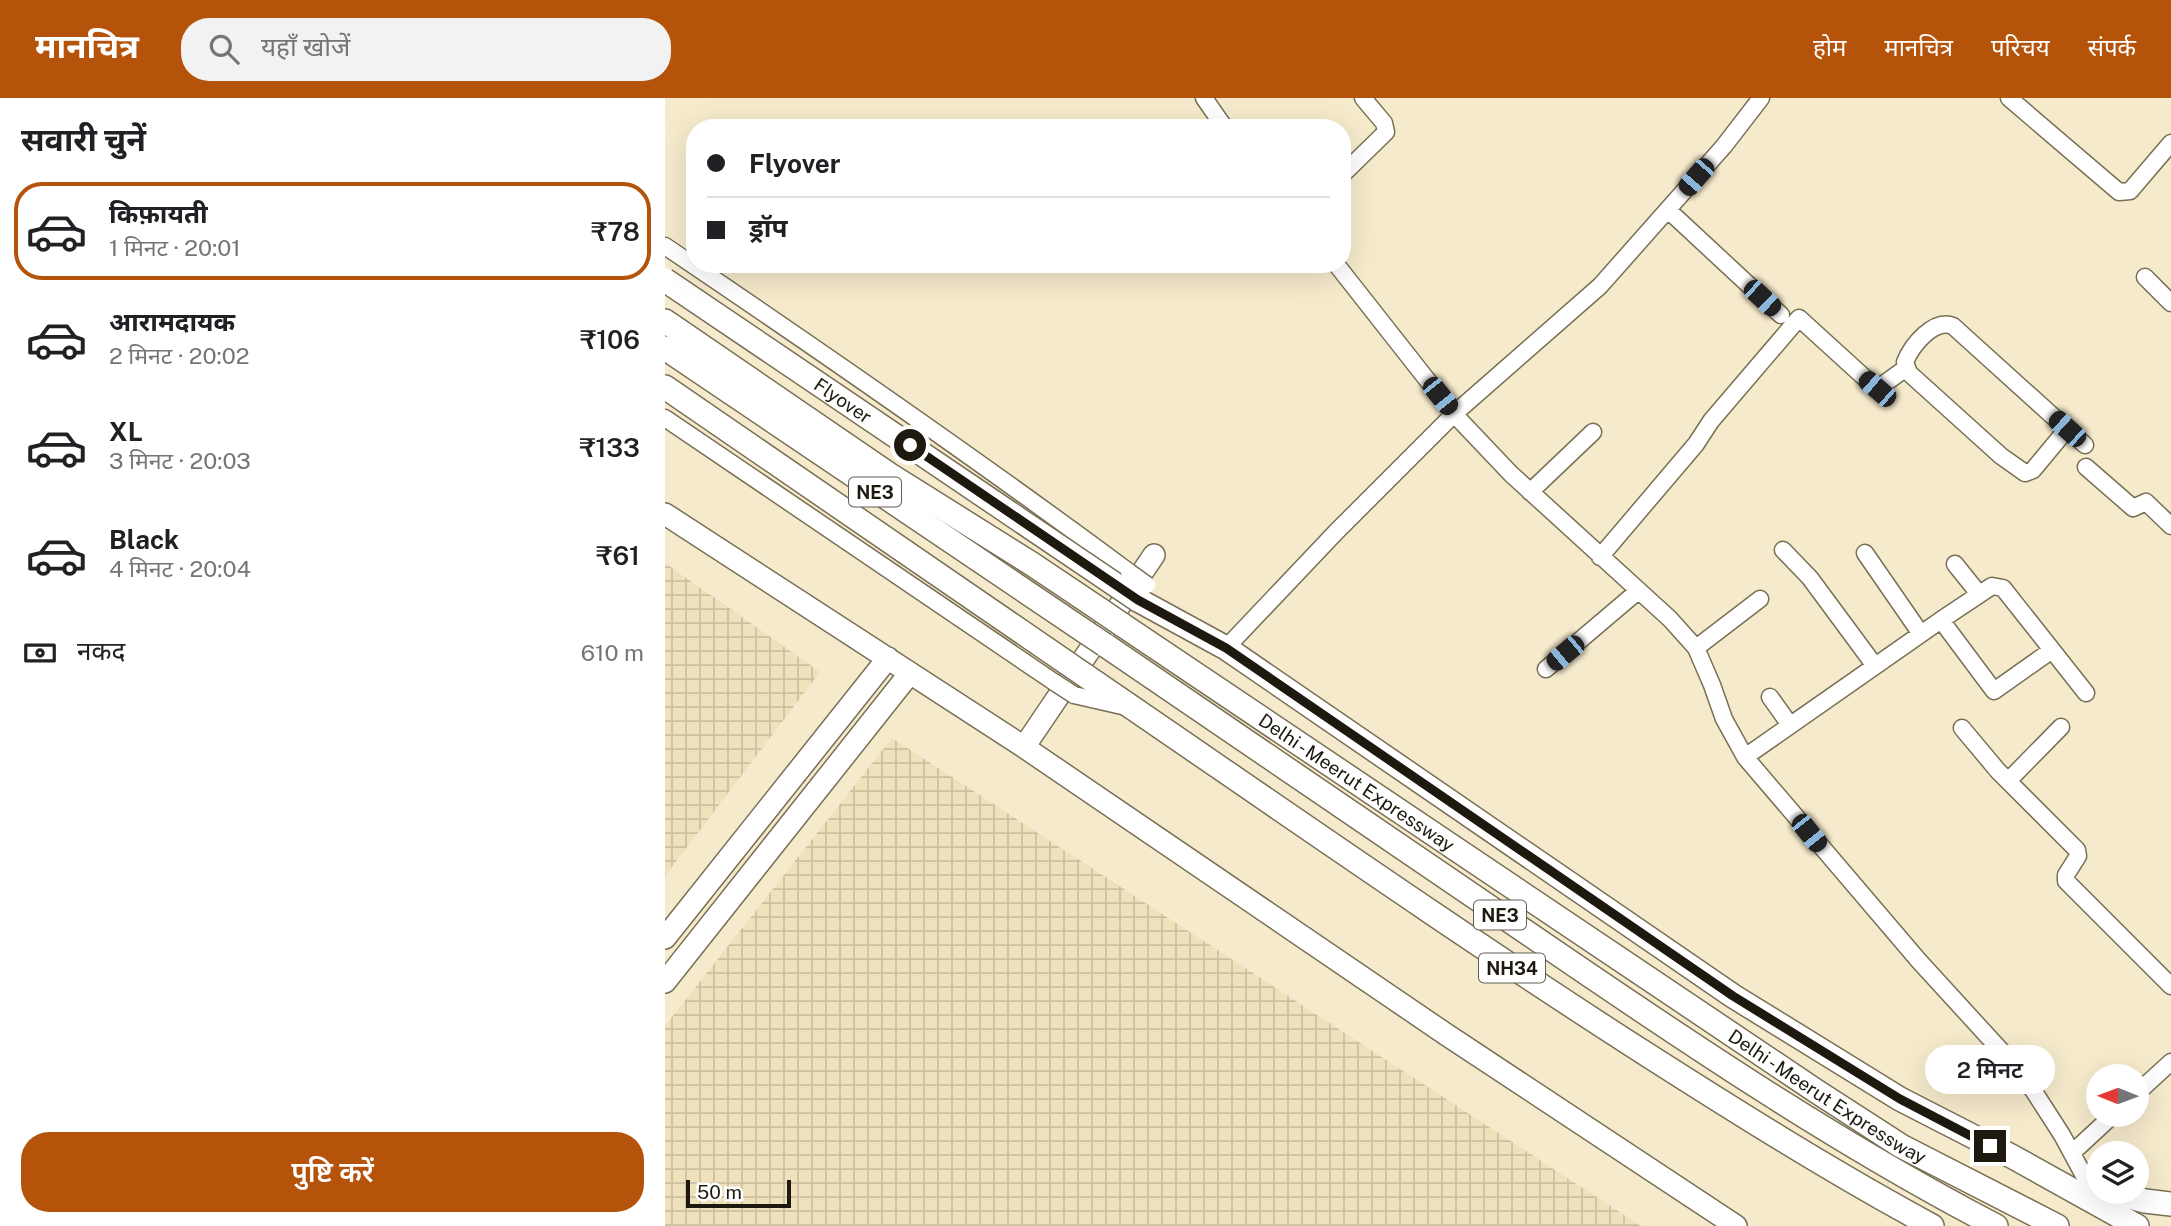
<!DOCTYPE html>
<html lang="hi">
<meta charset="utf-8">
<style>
body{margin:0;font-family:"Public Sans","Noto Sans Devanagari",sans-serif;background:#f2f2f2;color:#202124;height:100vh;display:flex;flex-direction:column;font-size:26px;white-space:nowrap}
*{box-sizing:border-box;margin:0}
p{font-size:23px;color:#757577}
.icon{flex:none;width:38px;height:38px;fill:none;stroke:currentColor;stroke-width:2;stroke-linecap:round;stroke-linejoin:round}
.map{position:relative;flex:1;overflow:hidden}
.details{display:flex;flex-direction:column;background:#fff;width:665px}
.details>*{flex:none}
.hud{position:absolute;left:21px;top:21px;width:665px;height:154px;border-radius:28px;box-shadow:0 7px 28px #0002;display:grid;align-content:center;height:154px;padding:0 21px;background:#fff}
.needle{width:46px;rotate:271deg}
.tools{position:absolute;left:1421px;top:966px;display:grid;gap:14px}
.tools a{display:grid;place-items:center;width:63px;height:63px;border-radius:50%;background:#fff;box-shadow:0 7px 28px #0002;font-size:35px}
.scale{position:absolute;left:21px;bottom:18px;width:105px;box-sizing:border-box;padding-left:7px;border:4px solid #1d190e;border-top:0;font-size:19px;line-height:24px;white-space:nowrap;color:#1d190e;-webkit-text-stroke:5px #fff;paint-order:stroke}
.end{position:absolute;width:32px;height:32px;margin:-16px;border:9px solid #1d190e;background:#fff;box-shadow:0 0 0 4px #fff}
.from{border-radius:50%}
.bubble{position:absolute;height:49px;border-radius:24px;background:#fff;box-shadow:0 7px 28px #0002;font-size:23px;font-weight:600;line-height:49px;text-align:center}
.car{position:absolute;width:21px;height:42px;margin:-21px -10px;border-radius:9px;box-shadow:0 0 5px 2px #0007;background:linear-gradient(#222 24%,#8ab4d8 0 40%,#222 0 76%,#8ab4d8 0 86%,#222 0)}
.hud b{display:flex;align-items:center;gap:24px;height:66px;font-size:26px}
.hud b+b{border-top:2px solid #e0e0e0}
.hud i{width:18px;height:18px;background:#202124}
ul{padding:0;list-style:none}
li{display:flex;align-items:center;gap:21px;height:98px;margin:0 14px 10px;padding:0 7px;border:4px solid transparent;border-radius:28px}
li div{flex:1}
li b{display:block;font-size:26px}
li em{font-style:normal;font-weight:600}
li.on{border-color:#b45309}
li>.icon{width:63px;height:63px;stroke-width:1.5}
h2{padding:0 21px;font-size:32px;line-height:84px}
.pay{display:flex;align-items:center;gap:18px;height:77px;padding:0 21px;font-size:26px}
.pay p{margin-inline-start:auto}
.button{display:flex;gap:14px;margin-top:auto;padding:14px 21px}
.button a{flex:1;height:80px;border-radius:28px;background:#b45309;color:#fff;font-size:28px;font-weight:600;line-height:80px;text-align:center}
header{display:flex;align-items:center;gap:42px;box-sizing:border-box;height:98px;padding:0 35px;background:#b45309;color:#fff}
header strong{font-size:33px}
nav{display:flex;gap:38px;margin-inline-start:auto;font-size:24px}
.search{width:490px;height:63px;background:#f2f2f2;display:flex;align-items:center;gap:18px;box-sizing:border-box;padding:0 24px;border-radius:28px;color:#757577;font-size:26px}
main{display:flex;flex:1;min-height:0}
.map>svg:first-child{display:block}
.industrial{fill:url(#industrial-grid)}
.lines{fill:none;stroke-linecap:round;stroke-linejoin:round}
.minor-casing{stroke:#796f54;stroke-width:19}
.major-casing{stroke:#796f54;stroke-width:24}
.highway-casing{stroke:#796f54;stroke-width:26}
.minor{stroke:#fff;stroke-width:16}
.major{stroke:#fff;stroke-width:21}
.highway{stroke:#fff;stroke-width:23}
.minor-bridge-casing{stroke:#796f54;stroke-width:19;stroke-linecap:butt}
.highway-bridge-casing{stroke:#796f54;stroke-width:26;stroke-linecap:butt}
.minor-bridge{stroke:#fff;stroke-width:16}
.highway-bridge{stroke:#fff;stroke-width:23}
.route{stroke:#1d190e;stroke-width:9}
.labels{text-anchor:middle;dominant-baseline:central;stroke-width:6;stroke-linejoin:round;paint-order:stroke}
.shield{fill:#fff;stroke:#615e56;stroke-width:2}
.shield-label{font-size:18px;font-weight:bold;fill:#1d190e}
.street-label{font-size:19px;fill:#1d190e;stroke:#fff}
</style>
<header>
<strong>मानचित्र</strong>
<div class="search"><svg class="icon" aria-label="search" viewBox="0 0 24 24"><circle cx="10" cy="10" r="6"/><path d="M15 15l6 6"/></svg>यहाँ खोजें</div>
<nav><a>होम</a><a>मानचित्र</a><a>परिचय</a><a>संपर्क</a></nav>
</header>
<main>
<section class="details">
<h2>सवारी चुनें</h2>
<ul>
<li class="on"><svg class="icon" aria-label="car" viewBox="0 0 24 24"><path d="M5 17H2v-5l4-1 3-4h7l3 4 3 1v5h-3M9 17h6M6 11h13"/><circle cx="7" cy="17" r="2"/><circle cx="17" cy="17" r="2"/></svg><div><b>किफ़ायती</b><p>1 मिनट · 20:01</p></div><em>₹78</em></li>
<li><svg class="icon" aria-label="car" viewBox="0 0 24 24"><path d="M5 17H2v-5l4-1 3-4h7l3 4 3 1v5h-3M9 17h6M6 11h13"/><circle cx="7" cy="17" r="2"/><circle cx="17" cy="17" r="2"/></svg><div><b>आरामदायक</b><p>2 मिनट · 20:02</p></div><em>₹106</em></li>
<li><svg class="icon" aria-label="car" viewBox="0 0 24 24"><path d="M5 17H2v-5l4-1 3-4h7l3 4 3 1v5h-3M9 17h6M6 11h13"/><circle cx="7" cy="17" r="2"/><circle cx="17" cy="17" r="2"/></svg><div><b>XL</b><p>3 मिनट · 20:03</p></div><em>₹133</em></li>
<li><svg class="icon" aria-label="car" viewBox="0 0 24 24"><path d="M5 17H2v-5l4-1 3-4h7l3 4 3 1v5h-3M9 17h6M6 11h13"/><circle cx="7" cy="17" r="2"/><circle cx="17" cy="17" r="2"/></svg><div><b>Black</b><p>4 मिनट · 20:04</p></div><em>₹61</em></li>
</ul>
<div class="pay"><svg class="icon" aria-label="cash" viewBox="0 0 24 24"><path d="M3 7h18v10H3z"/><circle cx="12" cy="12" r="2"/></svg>नकद<p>610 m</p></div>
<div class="button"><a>पुष्टि करें</a></div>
</section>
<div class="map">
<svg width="1506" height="1128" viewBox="0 0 1506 1128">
<defs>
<pattern id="industrial-grid" width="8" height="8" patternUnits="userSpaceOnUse" patternTransform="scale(1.75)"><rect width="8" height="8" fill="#efe1bb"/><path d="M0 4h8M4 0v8" fill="none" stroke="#ccc0a0"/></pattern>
</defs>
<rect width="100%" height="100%" fill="#f6eacc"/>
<path class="industrial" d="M0,465l155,109 -155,204z
M227,640l749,488h-976v-200z"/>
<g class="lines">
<g class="minor-casing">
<path id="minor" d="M539,0l21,30
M1344,0l110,94 11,-1 41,-48
M677,77l44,-43 -2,-9 -21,-25
M1003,112l113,105
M0,148c157,106 312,213 464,326
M671,166l118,150 57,60 159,145 26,29 16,37 12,34 21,38 174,204 86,94 28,35 29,45 27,50
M1480,179l26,26
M0,320l389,264
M1402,331l-34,41 -8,3 -24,-17 -92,-83 -4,-11c7,-17 29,-44 48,-36l114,103 18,16
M1421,369l47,41 13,-6 25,24
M865,394l63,-60
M1118,452l27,28 65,88
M1200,455l56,81
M935,459l96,-113 15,-23 88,-103 78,71 29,-21
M1290,466l24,30
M1276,522l51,-34 11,2 83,105
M561,550l110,-116 118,-118 146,-128 124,-140 37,-48
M1031,550l64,-49
M881,571l92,-78
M409,597l48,11
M1105,599l20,28
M1297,630l36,43 79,79 1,6 -12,19v6l105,105
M1080,659l196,-137 53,71 58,-41
M1343,683l53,-54
M1472,995l34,-31
M1407,1055l41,-38"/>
</g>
<g class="major-casing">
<path id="major" d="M0,416l359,233 423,288 289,191
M359,649l130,-192
M0,840l223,-280
M0,884l245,-309"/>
</g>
<g class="highway-casing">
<g id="highway">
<path d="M0,223l225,154 142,89 70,47"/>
<path d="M0,250l422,285"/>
<path d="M0,289l402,276"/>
<path d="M473,502l88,48 507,348 167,103 113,58 124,69"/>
<path id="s1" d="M456,526l695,467 85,55 156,80"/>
<path d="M440,547c141,96 283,193 424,289 152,104 304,207 467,292"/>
<path d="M421,578c186,127 371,257 560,378 94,60 188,119 286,172"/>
<path d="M1445,1094l35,9 26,3"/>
</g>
</g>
<use href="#minor" class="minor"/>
<use href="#major" class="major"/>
<use href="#highway" class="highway"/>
<g class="minor-bridge-casing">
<path id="minor-bridge" d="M464,474l18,13
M389,584l20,13"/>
</g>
<g class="highway-bridge-casing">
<g id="highway-bridge">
<path id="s2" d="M0,182l473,320"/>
<path d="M437,513l19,13"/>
<path d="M422,535l18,12"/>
<path d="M402,565l19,13"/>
</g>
</g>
<use href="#minor-bridge" class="minor-bridge"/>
<use href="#highway-bridge" class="highway-bridge"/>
</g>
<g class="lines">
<path class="route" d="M245,347l228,155 88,48 507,348 167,103 90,47"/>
</g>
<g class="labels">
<g class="shield">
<rect x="184" y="379.5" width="52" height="29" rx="5"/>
<rect x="809" y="802.5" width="52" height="29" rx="5"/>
<rect x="814" y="855.5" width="66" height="29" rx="5"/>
</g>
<g class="shield-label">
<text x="210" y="394">NE3</text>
<text x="835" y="817">NE3</text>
<text x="847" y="870">NH34</text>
</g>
<g class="street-label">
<text stroke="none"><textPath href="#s2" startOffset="215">Flyover</textPath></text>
<text stroke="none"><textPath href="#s1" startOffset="284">Delhi - Meerut Expressway</textPath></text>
<text stroke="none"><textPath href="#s1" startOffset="850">Delhi - Meerut Expressway</textPath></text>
</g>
</g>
</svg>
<div class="tools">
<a><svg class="needle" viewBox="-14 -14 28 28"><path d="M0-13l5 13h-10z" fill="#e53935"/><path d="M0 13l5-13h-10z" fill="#757577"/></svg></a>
<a><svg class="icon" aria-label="layers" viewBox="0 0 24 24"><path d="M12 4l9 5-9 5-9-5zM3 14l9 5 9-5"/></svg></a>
</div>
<div class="scale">50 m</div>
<i class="end from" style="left:245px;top:347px"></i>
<i class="end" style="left:1325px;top:1048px"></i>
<div class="bubble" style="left:1260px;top:947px;width:130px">2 मिनट</div>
<i class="car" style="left:1031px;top:79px;rotate:221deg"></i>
<i class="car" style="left:1097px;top:200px;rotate:133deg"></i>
<i class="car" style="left:1212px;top:291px;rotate:311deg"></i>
<i class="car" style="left:775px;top:298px;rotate:141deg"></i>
<i class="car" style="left:1402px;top:331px;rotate:312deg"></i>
<i class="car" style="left:900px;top:555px;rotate:230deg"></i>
<i class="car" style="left:1144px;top:735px;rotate:141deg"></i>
<div class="hud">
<b><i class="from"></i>Flyover</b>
<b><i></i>ड्रॉप</b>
</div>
</div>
</main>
